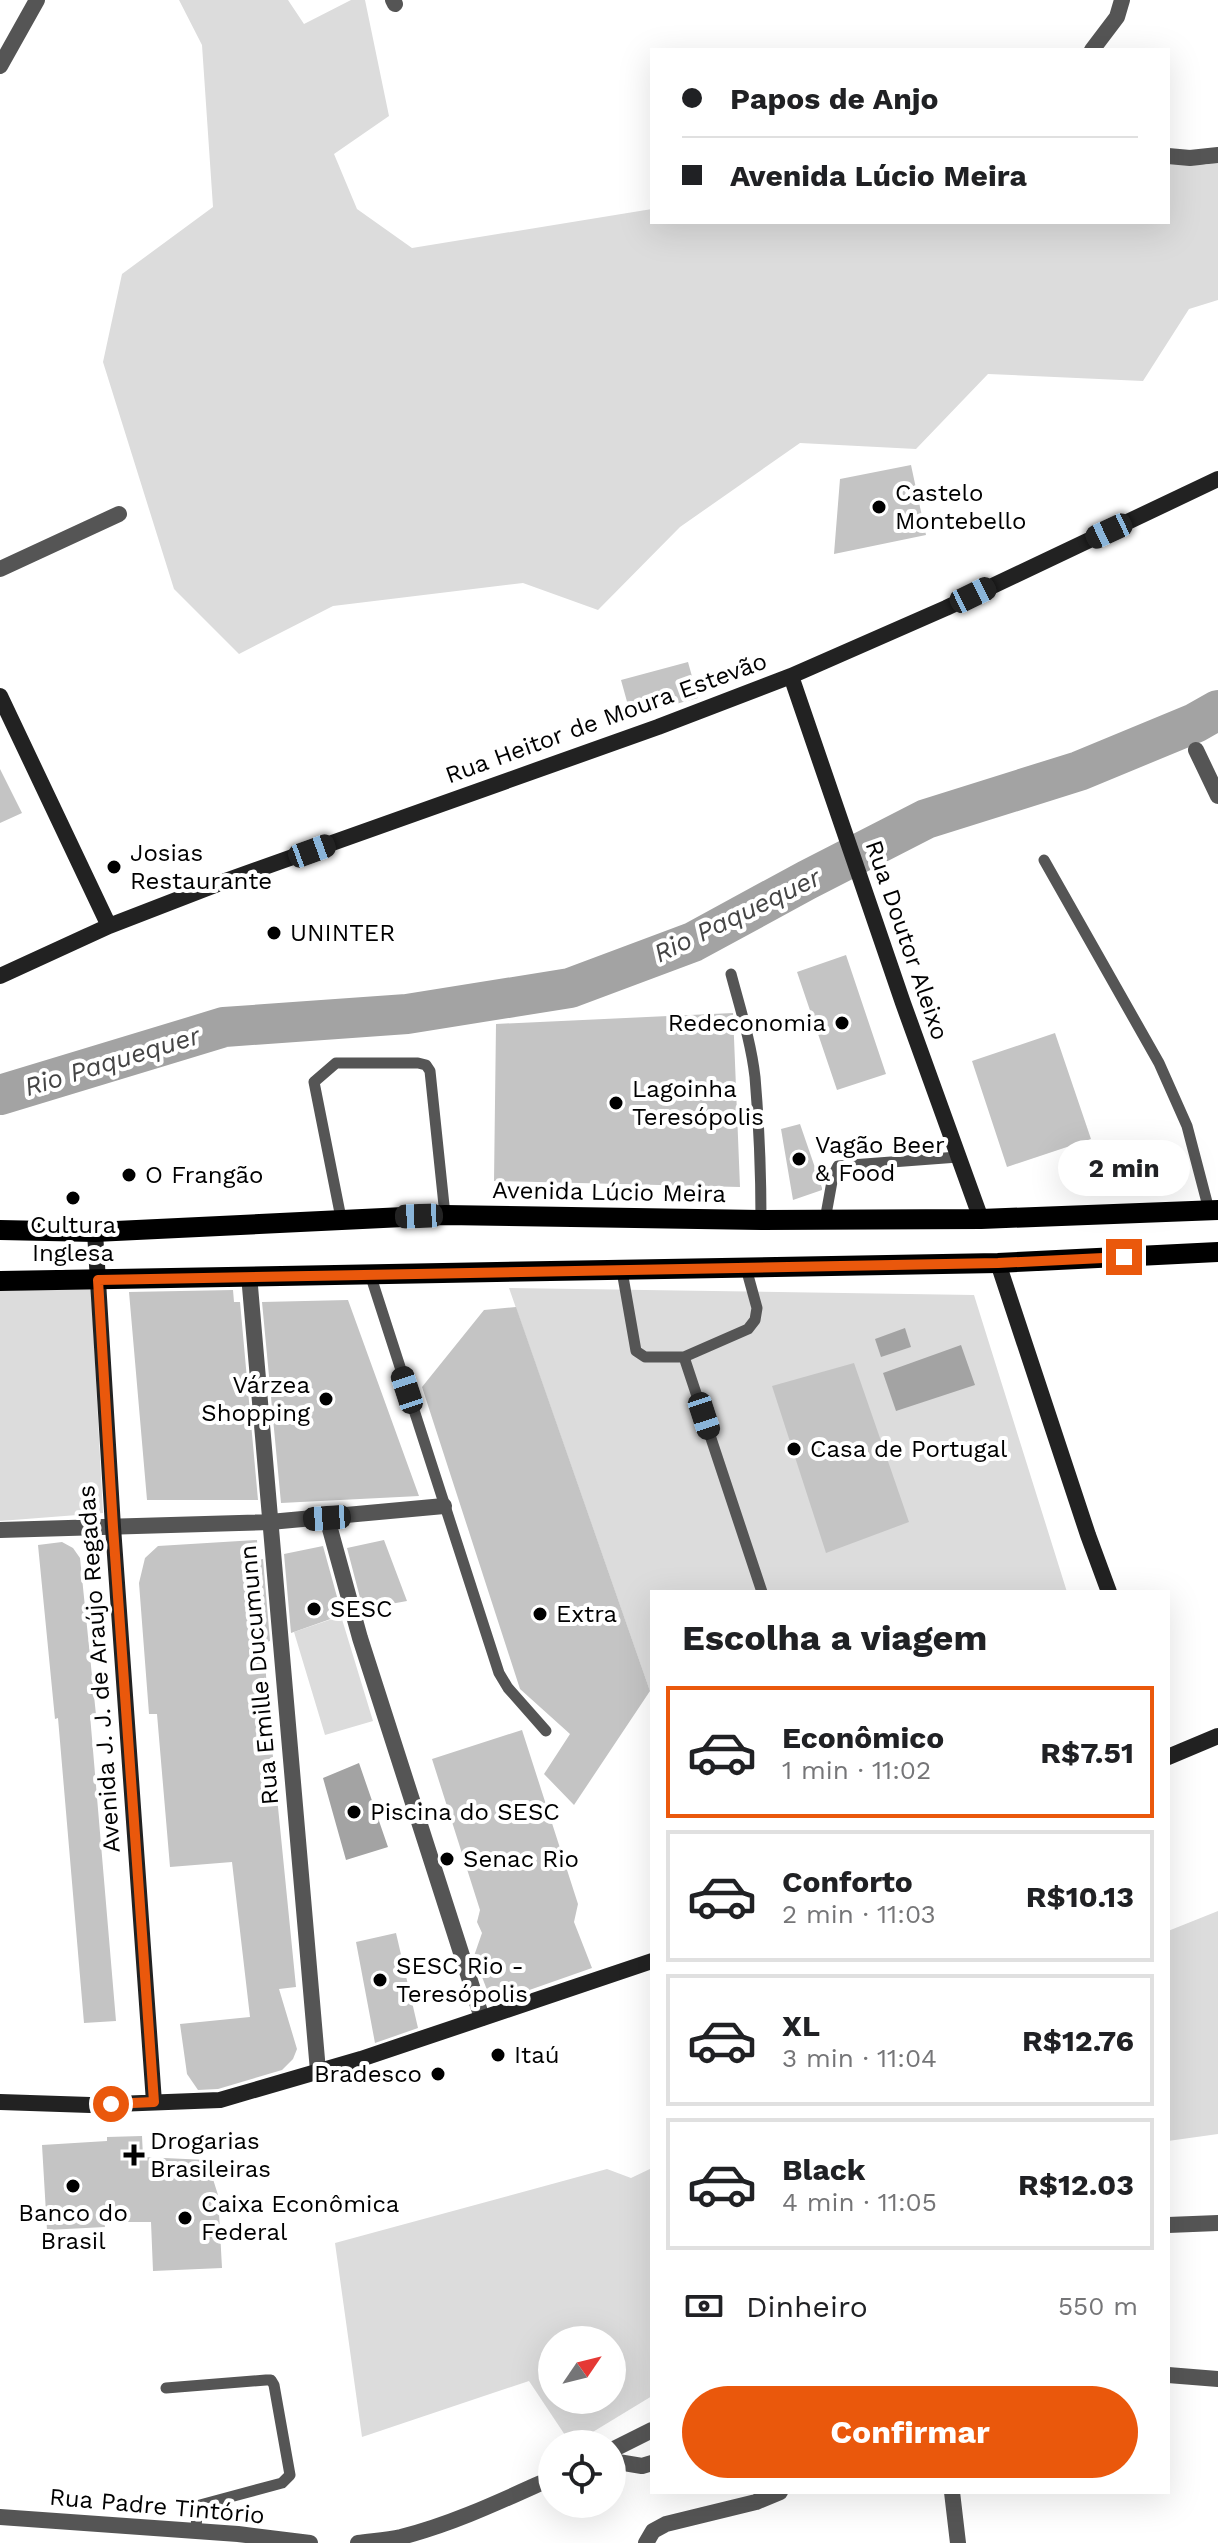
<!DOCTYPE html>
<html lang="pt">
<meta charset="utf-8">
<style>
body{margin:0;font-family:"Work Sans",sans-serif;background:#f6f6f6;color:#202124;height:100vh;display:flex;flex-direction:column;font-size:30px;white-space:nowrap}
*{box-sizing:border-box;margin:0}
p{font-size:26px;color:#757577}
.icon{flex:none;width:44px;height:44px;fill:none;stroke:currentColor;stroke-width:2;stroke-linecap:round;stroke-linejoin:round}
.map{position:relative;flex:1;overflow:hidden}
.side{position:absolute;left:650px;top:1590px;width:520px;height:904px;display:flex;flex-direction:column;background:#fff;border-radius:0px;box-shadow:0 8px 32px #0002}
.side>*{flex:none}
.guide{position:absolute;left:650px;top:48px;width:520px;height:176px;border-radius:0px;box-shadow:0 8px 32px #0002;display:grid;align-content:center;height:176px;padding:0 32px;background:#fff}
.needle{width:52px;rotate:55deg}
.controls{position:absolute;left:538px;top:2326px;display:grid;gap:16px}
.controls a{display:grid;place-items:center;width:88px;height:88px;border-radius:50%;background:#fff;box-shadow:0 8px 32px #0002;font-size:40px}
.end{position:absolute;width:36px;height:36px;margin:-18px;border:10px solid #ea580c;background:#fff;box-shadow:0 0 0 4px #fff}
.from{border-radius:50%}
.bubble{position:absolute;height:56px;border-radius:28px;background:#fff;box-shadow:0 8px 32px #0002;font-size:26px;font-weight:700;line-height:56px;text-align:center}
.car{position:absolute;width:24px;height:48px;margin:-24px -12px;border-radius:10px;box-shadow:0 0 6px 2px #0007;background:linear-gradient(#222 24%,#8ab4d8 0 40%,#222 0 76%,#8ab4d8 0 86%,#222 0)}
.guide b{display:flex;align-items:center;gap:28px;height:76px;font-size:30px}
.guide b+b{border-top:2px solid #e0e0e0}
.guide i{width:20px;height:20px;background:#202124}
ul{padding:0;list-style:none}
li{display:flex;align-items:center;gap:24px;height:132px;margin:0 16px 12px;padding:0 16px;border:4px solid #e0e0e0;border-radius:0px}
li div{flex:1}
li b{display:block;font-size:30px}
li em{font-style:normal;font-weight:700}
li.selected{border-color:#ea580c}
li>.icon{width:72px;height:72px;stroke-width:1.5}
h2{padding:0 32px;font-size:36px;line-height:96px}
.pay{display:flex;align-items:center;gap:20px;height:88px;padding:0 32px;font-size:30px}
.pay p{margin-inline-start:auto}
.primary-button{display:flex;gap:16px;margin-top:auto;padding:16px 32px}
.primary-button a{flex:1;height:92px;border-radius:48px;background:#ea580c;color:#fff;font-size:32px;font-weight:700;line-height:92px;text-align:center}
.map>svg:first-child{display:block}
.green{fill:#dcdcdc;fill-rule:evenodd}
.water{fill:#a3a3a3}
.lines{fill:none;stroke-linecap:round;stroke-linejoin:round}
.river{stroke:#a3a3a3;stroke-width:40}
.building{fill:#c4c4c4}
.lane{stroke:#555;stroke-width:11}
.street{stroke:#555;stroke-width:16}
.secondary{stroke:#222;stroke-width:16}
.primary{stroke:#000;stroke-width:20}
.route{stroke:#ea580c;stroke-width:10}
.poi-dot{fill:#000;stroke:#fff;stroke-width:3}
.labels{text-anchor:middle;dominant-baseline:central;stroke-width:8;stroke-linejoin:round;paint-order:stroke}
.poi-label{font-size:24px;fill:#000;stroke:#fff;text-anchor:start}
.street-label{font-size:24px;fill:#000;stroke:#fff}
.water-label{font-size:26px;font-style:italic;fill:#444;stroke:#fff}
</style>
<div class="map">
<svg width="1218" height="2543" viewBox="0 0 1218 2543">
<rect width="100%" height="100%" fill="#fff"/>
<path class="green" d="M179,0h109l16,24 47,-24h14l24,116 -55,38 23,55 55,39 240,-39v13h516v-64l38,7 12,-4v139l-29,9 -46,72 -155,-7 -72,75 -116,-6 -120,84 -82,83 -75,-27 -190,23 -94,48 -65,-65 -71,-227 19,-88 91,-67 -11,-162z
M91,1287l12,226 -103,8v-230z
M509,1288l465,7 93,297h-415v105z
M341,1616l32,105 -48,14 -31,-103z
M1218,1911v223l-50,7v-210z
M652,2168v228l-79,48h-2l-42,-63 -167,56 -27,-194 272,-74 24,9zM552,2340h60v60h-60z"/>
<path class="water" d="M905,1328l6,19 -30,10 -6,-18z
M961,1345l14,40 -79,26 -13,-38z
M359,1763l29,84 -42,13 -23,-82z"/>
<g class="lines">
<path class="river" d="M0,1095l224,-68 183,-13 163,-26 123,-46 114,-62 119,-61 153,-48 116,-48 23,-13"/>
</g>
<path class="building" d="M911,465l15,70 -92,19 6,-75z
M688,662l10,36 -67,18 -10,-36z
M0,769l22,44 -22,10z
M846,955l40,119 -49,16 -40,-118z
M733,1013l7,174 -246,-6 2,-157z
M1055,1033l36,106 -84,28 -35,-106z
M800,1124l22,64v2l-29,10 -12,-71z
M233,1290l1,12h6l18,198h-111l-18,-208z
M348,1300l71,196 -138,7 -19,-201z
M516,1307l134,384 -76,114 -30,-31 26,-40 -50,-45 -98,-302 62,-77z
M854,1363l55,159 -83,31 -54,-167z
M257,1540l1,20 5,-1 7,82 -6,2 4,64 28,280 -17,2 18,60 -4,10 -11,11 -64,19 -20,1 -11,-16 -7,-50 70,-7 -18,-155 -62,5 -13,-153h-8l-10,-131 6,-25 13,-12z
M384,1540l23,61 -44,8 -16,-61z
M62,1542l11,6 7,10 16,157h-6l26,306 -32,2 -26,-305 -3,1 -17,-174z
M323,1546l19,69 -51,18 -7,-79z
M522,1730l56,174 -4,18 18,46 -100,35 -18,-47 8,-23 -5,-11 3,-12 -48,-151z
M396,1933l22,95 -43,15 -19,-101z
M142,2136l1,21 64,3 11,35 4,73 -69,3 -2,-49h-47l1,5 -58,3 -5,-85 65,-4v-4z"/>
<g class="lines">
<path class="lane" d="M1044,860l115,203 28,63 22,84
M731,974c9,34 20,68 24,103 4,47 6,96 6,143
M341,1218l-27,-136 22,-19h82l8,2 4,6 15,144
M825,1220l8,-44 5,-10 120,-9
M746,1268l11,40 -2,12 -7,9 -64,28 78,235
M622,1271l14,80 9,6h39
M370,1274l129,399 9,15 38,43
M166,2388l100,-8h5l3,5 16,90 -8,8 -82,22 -3,5 -1,21"/>
<path class="street" d="M393,0l2,4
M1092,50l25,-33 5,-17
M0,66l37,-66
M1168,156l22,2 28,-3
M0,569l119,-55
M1196,750l22,46
M249,1275l69,796
M327,1518l33,120 122,380
M0,1530l270,-8 174,-16
M1168,2225l50,-2
M1168,2375l50,4
M612,2450l40,-20
M612,2461l30,5 10,-3
M952,2492l6,51
M0,2517l238,17 72,9
M358,2543c14,-2 29,-3 43,-6 52,-13 102,-37 151,-59
M646,2543l7,-12 13,-7 90,-22 24,-10"/>
<path class="secondary" d="M791,676l112,327 78,216
M0,696l109,230
M0,976l109,-50 119,-46 430,-153 133,-51 155,-68 272,-129
M95,1232l18,295 41,575
M998,1263l90,272 21,57
M1168,1757l50,-21
M0,2102l90,3 130,-5 141,-41 291,-98"/>
<path class="primary" d="M0,1230l95,2 350,-17 316,5 220,-1 237,-9
M0,1281l998,-18 220,-11"/>
</g>
<g class="lines">
<path class="route" d="M111,2104l43,-2 -41,-575 -15,-247 900,-17 126,-6"/>
</g>
<g class="poi-dot">
<circle cx="879" cy="507" r="8"/>
<circle cx="114" cy="867" r="8"/>
<circle cx="274" cy="933" r="8"/>
<circle cx="842" cy="1023" r="8"/>
<circle cx="616" cy="1103" r="8"/>
<circle cx="799" cy="1159" r="8"/>
<circle cx="129" cy="1175" r="8"/>
<circle cx="73" cy="1198" r="8"/>
<circle cx="326" cy="1399" r="8"/>
<circle cx="794" cy="1449" r="8"/>
<circle cx="314" cy="1609" r="8"/>
<circle cx="540" cy="1614" r="8"/>
<circle cx="354" cy="1812" r="8"/>
<circle cx="447" cy="1859" r="8"/>
<circle cx="380" cy="1980" r="8"/>
<circle cx="498" cy="2055" r="8"/>
<circle cx="438" cy="2074" r="8"/>
<path d="M130 2143h8v8h8v8h-8v8h-8v-8h-8v-8h8z"/>
<circle cx="73" cy="2186" r="8"/>
<circle cx="185" cy="2218" r="8"/>
</g>
<g class="labels">
<g class="poi-label">
<text x="895" y="493">Castelo<tspan x="895" dy="28">Montebello</tspan></text>
<text x="130" y="853">Josias<tspan x="130" dy="28">Restaurante</tspan></text>
<text x="290" y="933">UNINTER</text>
<text x="826" y="1023" text-anchor="end">Redeconomia</text>
<text x="632" y="1089">Lagoinha<tspan x="632" dy="28">Teresópolis</tspan></text>
<text x="815" y="1145">Vagão Beer<tspan x="815" dy="28">&amp; Food</tspan></text>
<text x="145" y="1175">O Frangão</text>
<text x="73" y="1225" text-anchor="middle">Cultura<tspan x="73" dy="28">Inglesa</tspan></text>
<text x="310" y="1385" text-anchor="end">Várzea<tspan x="310" dy="28">Shopping</tspan></text>
<text x="810" y="1449">Casa de Portugal</text>
<text x="330" y="1609">SESC</text>
<text x="556" y="1614">Extra</text>
<text x="370" y="1812">Piscina do SESC</text>
<text x="463" y="1859">Senac Rio</text>
<text x="396" y="1966">SESC Rio -<tspan x="396" dy="28">Teresópolis</tspan></text>
<text x="514" y="2055">Itaú</text>
<text x="422" y="2074" text-anchor="end">Bradesco</text>
<text x="150" y="2141">Drogarias<tspan x="150" dy="28">Brasileiras</tspan></text>
<text x="201" y="2204">Caixa Econômica<tspan x="201" dy="28">Federal</tspan></text>
<text x="73" y="2213" text-anchor="middle">Banco do<tspan x="73" dy="28">Brasil</tspan></text>
</g>
<g class="street-label">
<text transform="translate(606 718) rotate(-20)">Rua Heitor de Moura Estevão</text>
<text transform="translate(907 940) rotate(71)">Rua Doutor Aleixo</text>
<text transform="translate(609 1192) rotate(1)">Avenida Lúcio Meira</text>
<text transform="translate(99 1669) rotate(-94)">Avenida J. J. de Araújo Regadas</text>
<text transform="translate(259 1675) rotate(-95)">Rua Emille Ducumunn</text>
<text transform="translate(157 2506) rotate(5)">Rua Padre Tintório</text>
</g>
<g class="water-label">
<text transform="translate(737 915) rotate(-26)">Rio Paquequer</text>
<text transform="translate(112 1061) rotate(-17)">Rio Paquequer</text>
</g>
</g>
</svg>
<div class="controls">
<a><svg class="needle" viewBox="-14 -14 28 28"><path d="M0-13l5 13h-10z" fill="#e53935"/><path d="M0 13l5-13h-10z" fill="#757577"/></svg></a>
<a><svg class="icon" aria-label="locate" viewBox="0 0 24 24"><circle cx="12" cy="12" r="6"/><path d="M12 2v4M12 18v4M2 12h4M18 12h4"/></svg></a>
</div>
<i class="end from" style="left:111px;top:2104px"></i>
<i class="end" style="left:1124px;top:1257px"></i>
<div class="bubble" style="left:1058px;top:1140px;width:132px">2 min</div>
<i class="car" style="left:1109px;top:531px;rotate:245deg"></i>
<i class="car" style="left:973px;top:595px;rotate:64deg"></i>
<i class="car" style="left:312px;top:851px;rotate:70deg"></i>
<i class="car" style="left:419px;top:1216px;rotate:268deg"></i>
<i class="car" style="left:407px;top:1390px;rotate:342deg"></i>
<i class="car" style="left:704px;top:1416px;rotate:162deg"></i>
<i class="car" style="left:327px;top:1518px;rotate:266deg"></i>
<div class="guide">
<b><i class="from"></i>Papos de Anjo</b>
<b><i></i>Avenida Lúcio Meira</b>
</div>
<section class="side">
<h2>Escolha a viagem</h2>
<ul>
<li class="selected"><svg class="icon" aria-label="car" viewBox="0 0 24 24"><path d="M5 17H2v-5l4-1 3-4h7l3 4 3 1v5h-3M9 17h6M6 11h13"/><circle cx="7" cy="17" r="2"/><circle cx="17" cy="17" r="2"/></svg><div><b>Econômico</b><p>1 min · 11:02</p></div><em>R$7.51</em></li>
<li><svg class="icon" aria-label="car" viewBox="0 0 24 24"><path d="M5 17H2v-5l4-1 3-4h7l3 4 3 1v5h-3M9 17h6M6 11h13"/><circle cx="7" cy="17" r="2"/><circle cx="17" cy="17" r="2"/></svg><div><b>Conforto</b><p>2 min · 11:03</p></div><em>R$10.13</em></li>
<li><svg class="icon" aria-label="car" viewBox="0 0 24 24"><path d="M5 17H2v-5l4-1 3-4h7l3 4 3 1v5h-3M9 17h6M6 11h13"/><circle cx="7" cy="17" r="2"/><circle cx="17" cy="17" r="2"/></svg><div><b>XL</b><p>3 min · 11:04</p></div><em>R$12.76</em></li>
<li><svg class="icon" aria-label="car" viewBox="0 0 24 24"><path d="M5 17H2v-5l4-1 3-4h7l3 4 3 1v5h-3M9 17h6M6 11h13"/><circle cx="7" cy="17" r="2"/><circle cx="17" cy="17" r="2"/></svg><div><b>Black</b><p>4 min · 11:05</p></div><em>R$12.03</em></li>
</ul>
<div class="pay"><svg class="icon" aria-label="cash" viewBox="0 0 24 24"><path d="M3 7h18v10H3z"/><circle cx="12" cy="12" r="2"/></svg>Dinheiro<p>550 m</p></div>
<div class="primary-button"><a>Confirmar</a></div>
</section>
</div>
